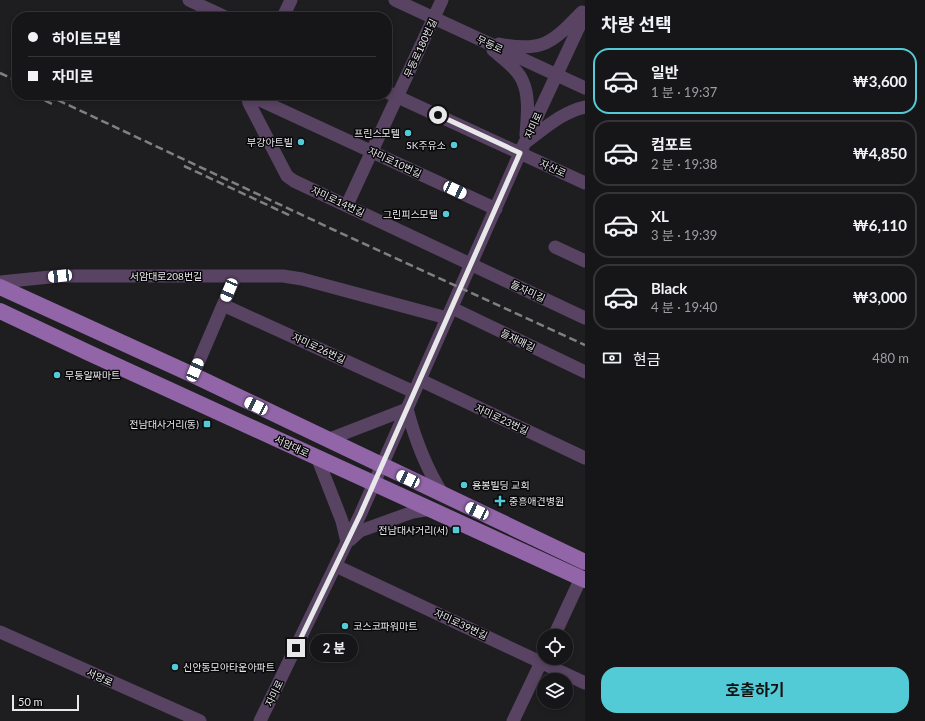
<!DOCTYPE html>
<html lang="ko">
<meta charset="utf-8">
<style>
body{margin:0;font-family:Lato,"Noto Sans KR",sans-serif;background:#232326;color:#f1f3f6;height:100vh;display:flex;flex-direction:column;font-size:15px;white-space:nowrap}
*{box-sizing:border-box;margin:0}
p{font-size:13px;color:#9e9fa2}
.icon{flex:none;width:22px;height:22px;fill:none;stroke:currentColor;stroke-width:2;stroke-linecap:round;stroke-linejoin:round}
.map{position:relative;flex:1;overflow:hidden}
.sheet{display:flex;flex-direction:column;background:#161619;width:340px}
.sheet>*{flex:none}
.guide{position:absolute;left:12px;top:12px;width:380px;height:88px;border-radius:16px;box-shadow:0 2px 6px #0003,0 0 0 1px #353538;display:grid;align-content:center;height:88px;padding:0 16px;background:#161619}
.buttons{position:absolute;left:537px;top:629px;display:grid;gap:8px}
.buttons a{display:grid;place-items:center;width:36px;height:36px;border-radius:50%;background:#161619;box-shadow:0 2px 6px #0003,0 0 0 1px #353538;font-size:20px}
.scale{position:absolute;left:12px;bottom:10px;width:67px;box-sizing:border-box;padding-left:4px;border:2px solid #e8e8ea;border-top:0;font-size:11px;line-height:14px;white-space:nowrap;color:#e8e8ea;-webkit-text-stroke:3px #08080a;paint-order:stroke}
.end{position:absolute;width:18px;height:18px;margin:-9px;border:5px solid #e8e8ea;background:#111;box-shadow:0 0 0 2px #111}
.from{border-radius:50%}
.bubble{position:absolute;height:28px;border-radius:14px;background:#161619;box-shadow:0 2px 6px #0003,0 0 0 1px #353538;font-size:13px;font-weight:700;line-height:28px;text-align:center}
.car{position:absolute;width:12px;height:24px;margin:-12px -6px;border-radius:5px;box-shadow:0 0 3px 1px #0007;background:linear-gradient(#fff 24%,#345 0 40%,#fff 0 76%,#345 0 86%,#fff 0)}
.guide b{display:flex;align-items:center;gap:14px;height:38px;font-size:15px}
.guide b+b{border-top:1px solid #353538}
.guide i{width:10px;height:10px;background:#f1f3f6}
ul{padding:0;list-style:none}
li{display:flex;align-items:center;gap:12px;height:66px;margin:0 8px 6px;padding:0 8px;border:2px solid #353538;border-radius:16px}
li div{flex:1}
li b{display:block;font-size:15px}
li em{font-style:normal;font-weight:700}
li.selected{border-color:#52cbd7}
li>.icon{width:36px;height:36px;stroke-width:1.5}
h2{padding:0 16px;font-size:18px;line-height:48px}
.pay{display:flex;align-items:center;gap:10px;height:44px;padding:0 16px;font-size:15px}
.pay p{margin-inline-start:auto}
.cta{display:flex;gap:8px;margin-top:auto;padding:8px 16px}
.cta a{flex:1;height:46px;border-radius:16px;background:#52cbd7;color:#111;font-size:16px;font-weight:700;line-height:46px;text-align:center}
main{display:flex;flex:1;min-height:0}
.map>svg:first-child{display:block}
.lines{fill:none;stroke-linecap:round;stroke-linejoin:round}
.minor{stroke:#584362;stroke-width:13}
.major{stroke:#9165a7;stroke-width:16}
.rail{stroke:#808083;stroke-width:2.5;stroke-dasharray:8 4;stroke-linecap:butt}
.route{stroke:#e8e8ea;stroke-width:5}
.poi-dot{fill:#52cbd7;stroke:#08080a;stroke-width:1.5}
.labels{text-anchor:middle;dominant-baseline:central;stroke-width:3;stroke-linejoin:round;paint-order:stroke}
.street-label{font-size:10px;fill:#e8e8ea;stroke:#08080a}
.poi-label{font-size:10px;fill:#e8e8ea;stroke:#08080a;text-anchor:end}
</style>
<main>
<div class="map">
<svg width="585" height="721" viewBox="0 0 585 721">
<rect width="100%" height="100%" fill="#1e1e21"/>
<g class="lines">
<path class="minor" d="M189,0l36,17
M395,0l190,88
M283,17l8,-17
M499,44c44,9 54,-2 83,-32
M493,50c10,9 25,19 30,32 7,16 4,36 3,53
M387,92l198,91
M247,95l2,8 38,73 7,5 291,137
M249,95l247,114
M526,142c19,-14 36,-30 59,-35
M347,205l95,-205
M555,247l30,14
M0,282l60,-6h223l19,3 145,39
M223,305l191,87
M452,308l133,64
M193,375l42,-98
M420,380l165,78
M407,409c8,30 19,59 36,86
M327,440l80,-31
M317,457l25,64 5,21
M350,540l10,-9 53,-19 18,-3
M336,566l249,117
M0,632l200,89
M554,636l27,-58
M260,721l100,-206 160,-362 65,-139
M513,721l31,-65"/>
<path class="major" d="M0,287l193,88 392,187
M0,311l89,42 496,227"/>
<path class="rail" d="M0,73l17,8
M34,95l18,9
M47,95l287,135 251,115
M184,166l107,50"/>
</g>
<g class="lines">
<path class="route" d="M296,648l64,-133 160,-362 -82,-38"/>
</g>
<g class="poi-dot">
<circle cx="408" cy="133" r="4"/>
<circle cx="301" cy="142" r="4"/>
<circle cx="454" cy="145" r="4"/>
<circle cx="446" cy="214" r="4"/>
<circle cx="57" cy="375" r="4"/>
<rect x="203" y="420" width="8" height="8" rx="2"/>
<circle cx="464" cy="485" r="4"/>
<path d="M498 495h4v4h4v4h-4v4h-4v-4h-4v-4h4z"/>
<rect x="452" y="526" width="8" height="8" rx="2"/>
<circle cx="345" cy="626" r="4"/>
<circle cx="175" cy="667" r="4"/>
</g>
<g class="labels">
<g class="street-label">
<text transform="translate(490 44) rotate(25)">무등로</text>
<text transform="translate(420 48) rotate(-65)">무등로180번길</text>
<text transform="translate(533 125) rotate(-66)">자미로</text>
<text transform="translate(395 162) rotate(25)">자미로10번길</text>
<text transform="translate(553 168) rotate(25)">자산로</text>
<text transform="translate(338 201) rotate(25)">자미로14번길</text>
<text x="166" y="276">서암대로208번길</text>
<text transform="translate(528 291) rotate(25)">들자미길</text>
<text transform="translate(518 340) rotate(26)">들재매길</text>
<text transform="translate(319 348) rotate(25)">자미로26번길</text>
<text transform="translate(502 419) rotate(25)">자미로23번길</text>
<text transform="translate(292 446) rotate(25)">서암대로</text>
<text transform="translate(461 624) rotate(25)">자미로39번길</text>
<text transform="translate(100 677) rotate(24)">서양로</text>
<text transform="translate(274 693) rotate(-64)">자미로</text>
</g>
<g class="poi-label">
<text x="400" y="133">프린스모텔</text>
<text x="293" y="142">부강아트빌</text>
<text x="446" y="145">SK주유소</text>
<text x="438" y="214">그린피스모텔</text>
<text x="65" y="375" text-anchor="start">무등알짜마트</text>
<text x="199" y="424">전남대사거리(동)</text>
<text x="472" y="485" text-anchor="start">용봉빌딩 교회</text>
<text x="509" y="501" text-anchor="start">중흥애견병원</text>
<text x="448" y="530">전남대사거리(서)</text>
<text x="353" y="626" text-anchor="start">코스코파워마트</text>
<text x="183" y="667" text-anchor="start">신안동모아타운아파트</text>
</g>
</g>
</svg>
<div class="buttons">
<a><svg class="icon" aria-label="locate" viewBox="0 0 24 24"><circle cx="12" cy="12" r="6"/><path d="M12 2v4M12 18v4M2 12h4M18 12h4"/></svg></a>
<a><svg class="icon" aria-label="layers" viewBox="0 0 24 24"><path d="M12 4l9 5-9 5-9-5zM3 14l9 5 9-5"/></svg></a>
</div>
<div class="scale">50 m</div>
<i class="end from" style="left:438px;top:115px"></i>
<i class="end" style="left:296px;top:648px"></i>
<div class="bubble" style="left:310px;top:634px;width:48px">2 분</div>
<i class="car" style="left:455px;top:190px;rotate:115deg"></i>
<i class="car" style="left:60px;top:276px;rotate:264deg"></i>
<i class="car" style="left:229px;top:290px;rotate:203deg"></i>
<i class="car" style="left:195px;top:370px;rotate:23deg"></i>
<i class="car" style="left:256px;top:406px;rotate:296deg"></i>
<i class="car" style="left:408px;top:479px;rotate:295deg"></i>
<i class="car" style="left:477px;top:511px;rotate:295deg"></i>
<div class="guide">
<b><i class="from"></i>하이트모텔</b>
<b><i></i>자미로</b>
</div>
</div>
<section class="sheet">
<h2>차량 선택</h2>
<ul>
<li class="selected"><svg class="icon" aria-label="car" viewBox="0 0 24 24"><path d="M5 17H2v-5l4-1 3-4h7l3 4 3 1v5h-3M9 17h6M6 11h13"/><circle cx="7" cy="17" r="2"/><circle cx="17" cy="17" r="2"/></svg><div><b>일반</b><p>1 분 · 19:37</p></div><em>₩3,600</em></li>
<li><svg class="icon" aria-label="car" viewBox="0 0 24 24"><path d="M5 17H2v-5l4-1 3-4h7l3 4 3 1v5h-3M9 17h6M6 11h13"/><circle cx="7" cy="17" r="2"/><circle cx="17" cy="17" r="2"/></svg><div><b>컴포트</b><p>2 분 · 19:38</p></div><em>₩4,850</em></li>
<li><svg class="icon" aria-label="car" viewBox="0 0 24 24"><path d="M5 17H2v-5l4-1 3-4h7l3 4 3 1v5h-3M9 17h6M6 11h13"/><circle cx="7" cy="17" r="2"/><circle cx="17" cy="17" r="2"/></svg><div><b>XL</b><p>3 분 · 19:39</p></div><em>₩6,110</em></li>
<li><svg class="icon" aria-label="car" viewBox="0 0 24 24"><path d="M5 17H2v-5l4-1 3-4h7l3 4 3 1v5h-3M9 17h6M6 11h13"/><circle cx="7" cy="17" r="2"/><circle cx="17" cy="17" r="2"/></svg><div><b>Black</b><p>4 분 · 19:40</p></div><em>₩3,000</em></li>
</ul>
<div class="pay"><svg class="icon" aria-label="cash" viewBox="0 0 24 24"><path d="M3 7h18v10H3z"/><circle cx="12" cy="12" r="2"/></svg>현금<p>480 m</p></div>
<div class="cta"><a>호출하기</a></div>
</section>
</main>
